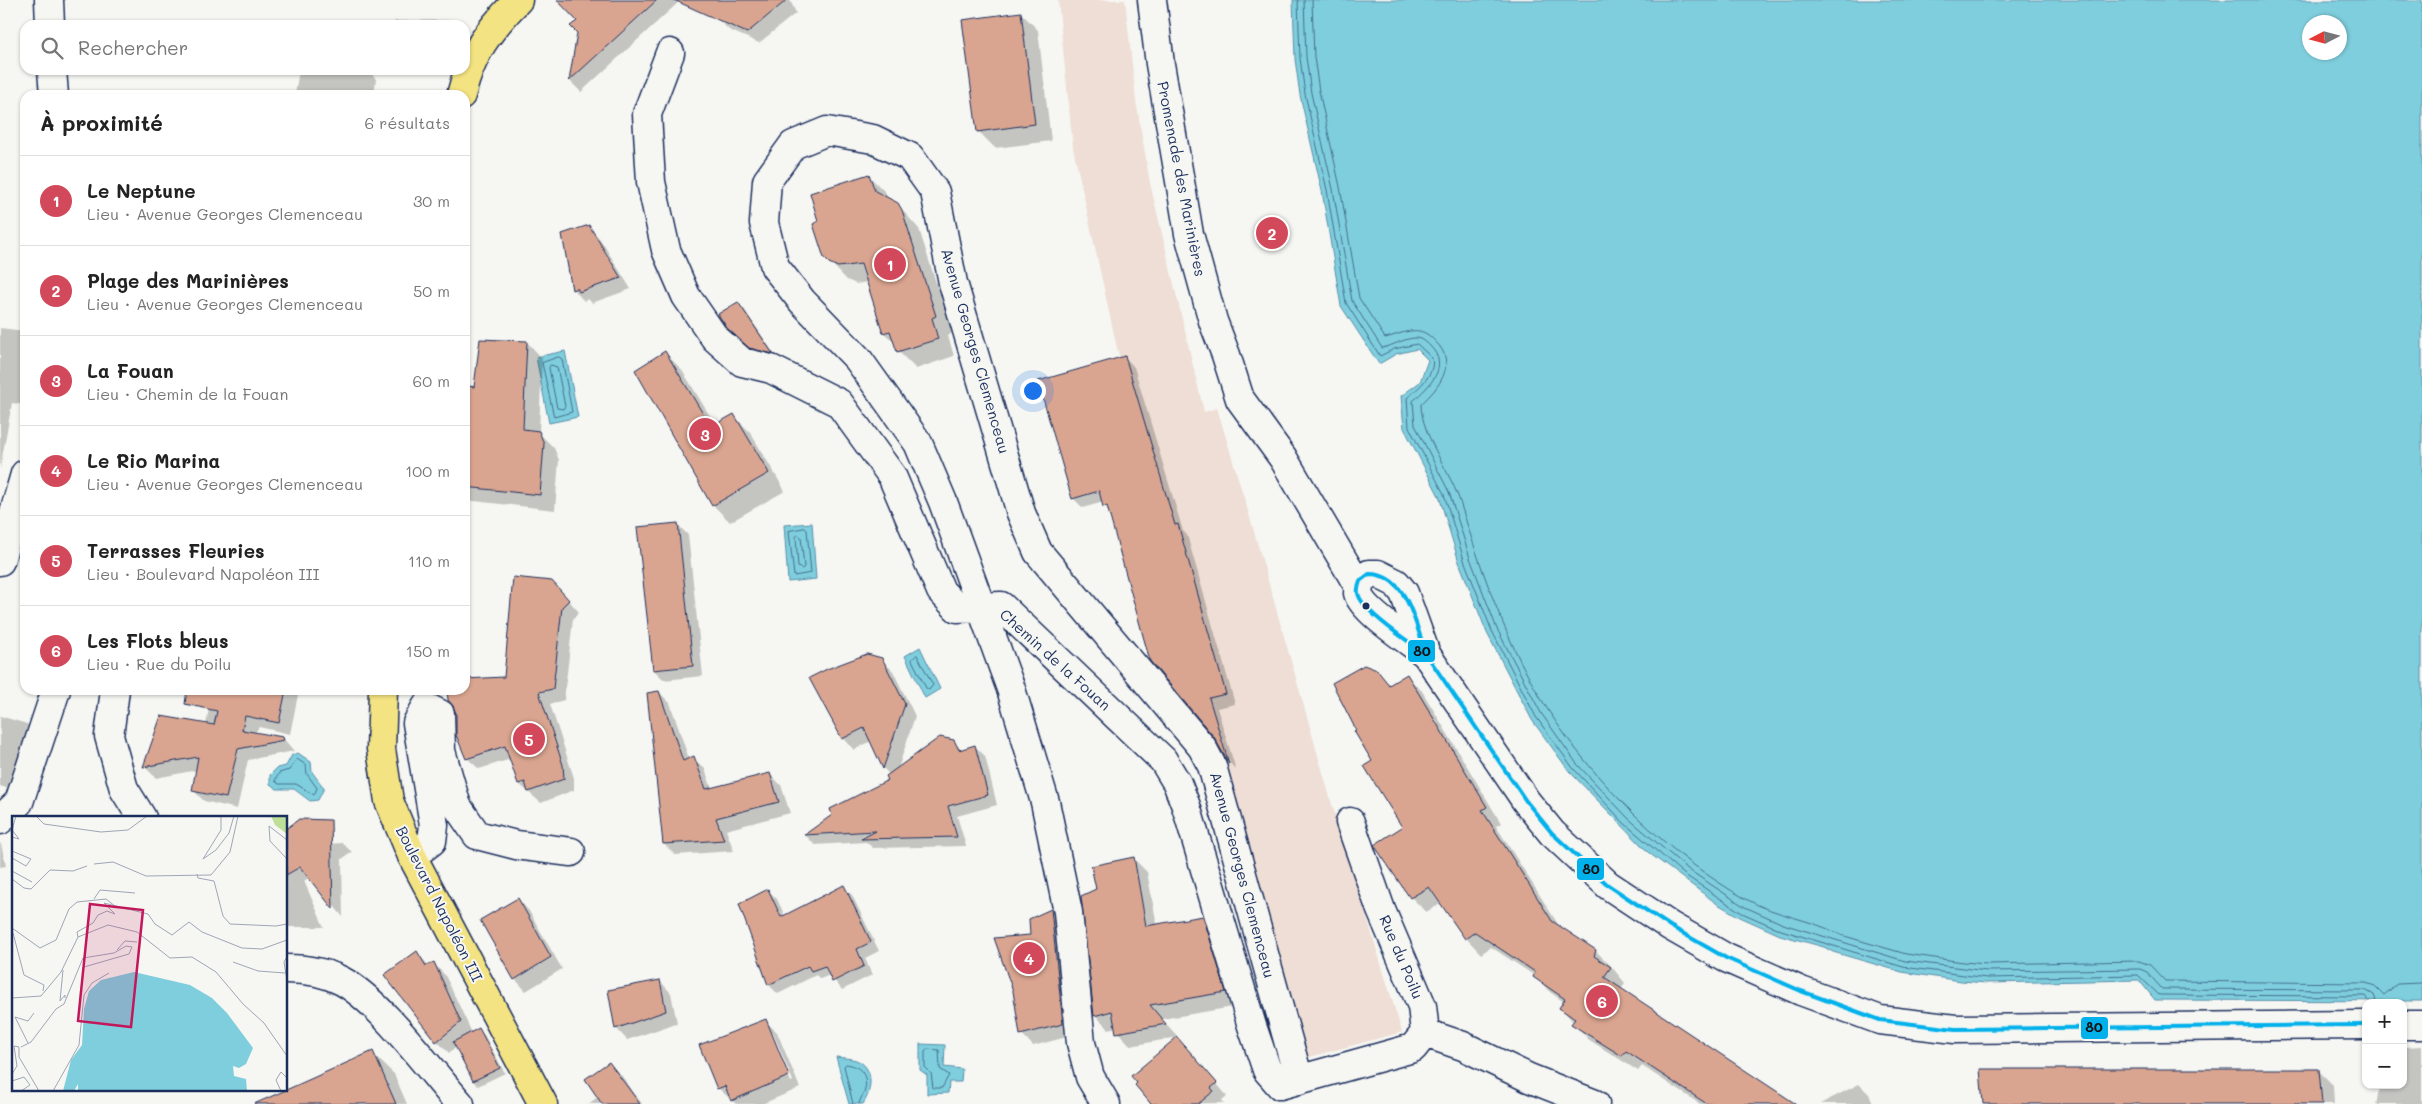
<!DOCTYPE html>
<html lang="fr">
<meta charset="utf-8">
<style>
:root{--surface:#fff;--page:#f6f6f6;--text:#222;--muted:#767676;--line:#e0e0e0;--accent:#d1495b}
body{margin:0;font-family:Mali,sans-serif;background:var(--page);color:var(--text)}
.controls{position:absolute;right:15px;bottom:15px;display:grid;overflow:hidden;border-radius:10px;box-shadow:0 1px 4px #0004}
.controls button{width:45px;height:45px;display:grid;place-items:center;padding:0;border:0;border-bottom:1px solid var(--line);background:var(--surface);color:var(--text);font:25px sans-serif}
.compass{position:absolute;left:2302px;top:15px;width:45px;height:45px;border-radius:50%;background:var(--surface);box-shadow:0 1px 4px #0004;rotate:264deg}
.you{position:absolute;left:1032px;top:390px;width:18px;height:18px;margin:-12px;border:4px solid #fff;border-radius:50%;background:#1a73e8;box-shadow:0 0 0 8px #1a73e833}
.badge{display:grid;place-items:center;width:32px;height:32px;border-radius:50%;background:var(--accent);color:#fff;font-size:16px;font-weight:700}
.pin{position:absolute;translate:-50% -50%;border:2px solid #fff;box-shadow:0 1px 5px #0006}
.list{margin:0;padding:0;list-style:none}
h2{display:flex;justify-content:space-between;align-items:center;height:65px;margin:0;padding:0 20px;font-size:21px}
h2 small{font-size:16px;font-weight:400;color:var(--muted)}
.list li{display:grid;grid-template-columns:32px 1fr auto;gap:15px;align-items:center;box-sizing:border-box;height:90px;padding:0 20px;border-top:1px solid var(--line)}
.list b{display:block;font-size:19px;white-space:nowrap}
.list p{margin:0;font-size:16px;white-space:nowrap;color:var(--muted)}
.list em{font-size:16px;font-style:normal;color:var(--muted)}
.icon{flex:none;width:28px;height:28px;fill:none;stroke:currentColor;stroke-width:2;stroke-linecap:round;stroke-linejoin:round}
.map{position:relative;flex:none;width:2422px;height:1104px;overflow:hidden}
.search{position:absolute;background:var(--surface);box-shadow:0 1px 4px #0004;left:20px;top:20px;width:450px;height:55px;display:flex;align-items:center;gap:12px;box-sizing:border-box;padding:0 18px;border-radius:15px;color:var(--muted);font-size:19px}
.panel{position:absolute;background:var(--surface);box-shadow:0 1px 4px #0004;left:20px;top:90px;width:450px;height:605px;border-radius:15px}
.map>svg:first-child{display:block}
</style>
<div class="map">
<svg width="2422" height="1104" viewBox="0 0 2422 1104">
<rect width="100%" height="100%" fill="#f6f6f2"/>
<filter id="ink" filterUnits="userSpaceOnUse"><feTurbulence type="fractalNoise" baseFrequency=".02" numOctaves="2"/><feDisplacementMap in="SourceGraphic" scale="10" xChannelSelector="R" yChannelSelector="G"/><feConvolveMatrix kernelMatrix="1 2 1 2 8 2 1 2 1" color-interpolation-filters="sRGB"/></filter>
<g filter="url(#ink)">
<path fill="#eeded5" d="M1058,0H1125L1136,101L1150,183L1204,412L1217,408L1253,528L1333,808L1402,1032L1302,1059L1151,468L1117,348L1073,147Z"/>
<path fill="#7fcedd" stroke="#578eaa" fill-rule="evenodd" d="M1293,0H2422V1001L2155,1000L2139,980L1987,983L1961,981L1902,972L1833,952L1824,947L1780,935L1740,917L1716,903L1649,853L1569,771L1532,720L1487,633L1459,562L1439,496L1404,428L1401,396L1420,382L1428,360L1417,349L1396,354L1379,364L1341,306L1322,191L1300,95L1295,59ZM2340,22V52H2310V22Z
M565,351L578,417L549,423L536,357Z
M812,523L816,579L788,582L784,525Z
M920,647L940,689L925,698L905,656Z
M298,753L311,762L312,772L324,788L318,800L310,801L294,789H277L270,784V775L277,768L286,766L292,755Z
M920,1044L945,1045L944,1067L962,1069L961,1082H949L948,1093L927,1094V1075L920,1070Z
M836,1057C842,1058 850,1058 856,1060C875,1067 872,1091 863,1104H849Z"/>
<path fill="#0003" fill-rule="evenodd" d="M574,0H681L581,92L570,81L578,33Z
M721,0H790L796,13L759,43L729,30L717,18Z
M1021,13L1038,30L1051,141L995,148L978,131Z
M452,20L457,25H395V21Z
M299,70H368L376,79L374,95H295Z
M869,176L886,193L888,199L897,204L919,229L952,333L948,336L954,356L916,369L899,352L896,344L884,333L868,282L856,284L847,280L825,257Z
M589,227L600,239L631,289L592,303L588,299L584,301L573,289Z
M738,303L744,309L777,358L756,353L734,333Z
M0,328L25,331V405L12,403L0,469Z
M527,342L542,358L539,433L554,448L559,460L555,510L465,500V422L475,388Z
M665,353L682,370L716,426L733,415L750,432L785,491L730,522L713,505Z
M1125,357L1134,367L1183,531L1187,535L1235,704L1217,708L1236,770L1230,763L1215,736L1110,512L1103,502L1083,508L1073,498Z
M678,525L688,535L703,676L664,680L654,670Z
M563,594L579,612L573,619L564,700L550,704L574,778V790L541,803L519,784L511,759L479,769L467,758L457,713L448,690H465V681L505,678Z
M881,659L893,671L915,716L898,769L953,742L962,750L975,746L985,756L997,805L957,816L966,846L873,848L866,842L815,845L805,835L889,781L890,775L884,769L871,741L854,750L843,738Z
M1376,671L1391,686L1407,676L1422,691L1501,823L1496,826L1561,929L1596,951L1611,966L1625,983L1621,990L1784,1104H1700L1642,1066L1638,1071L1588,1039L1561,1008L1564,1002L1550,992L1535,976L1491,947L1481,954L1466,938L1442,903L1426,912L1411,897L1404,828L1374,762Z
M212,690H299L290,734L259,727L255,733L283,738L294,751L248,760L237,809L204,801L193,790L197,770L156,778L145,767L162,718L206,725Z
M659,692L670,703L689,759L693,758L705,769L712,789L770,774L781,785L790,813L726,830L734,851L675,855L664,844Z
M0,716L27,724L38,734L18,792L0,786Z
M0,843L1,844L6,866L0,867Z
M342,843L352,852L342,859L343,917L310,877L304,881L324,927H286V847Z
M1133,858L1147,872L1157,925L1202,918L1216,931L1239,1006L1162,1019L1178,1037L1131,1046L1118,1032L1116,1027L1109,1029L1095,1015L1097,890Z
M844,887L852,895L879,951L865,958L872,975L842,990L830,975L820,979L816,975L778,994L769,985L740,905L768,890L777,899L785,916Z
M518,899L529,911L562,969L526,991L515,979Z
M1051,911L1062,922L1074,1035L1033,1046L1022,1034L1031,936Z
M417,953L429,966L433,963L445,975L472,1033L479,1030L484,1035L505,1073L478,1086L473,1081L456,1046L449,1053L437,1041L386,975Z
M660,981L671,993L677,1023L627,1040L616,1028Z
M765,1021L777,1032L800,1088L762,1104H736L718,1088ZM770,1033H773L793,1081L791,1082Z
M2422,1046V1104H2376L2380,1085H2403V1047Z
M1189,1050L1227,1096L1222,1100L1224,1103L1152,1104Z
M372,1053L394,1074L407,1104H264Z
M609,1063L621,1075L642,1104H588L599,1096Z
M2319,1071L2333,1085L2334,1104H1990Z
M1859,1084L1869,1094L1873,1104H1820Z"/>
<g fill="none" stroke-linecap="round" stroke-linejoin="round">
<path stroke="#436f91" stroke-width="1" d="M1298,0L1300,58L1305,94L1327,190L1346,303L1380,356L1394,349L1417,344L1432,358C1436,375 1418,388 1407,398L1409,427L1444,494L1464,560L1492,631L1536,717L1573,768L1624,823L1685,875L1742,913L1781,930L1903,967L1987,978L2138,975L2159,995L2365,996L2371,1003
M1304,0L1306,57L1311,93L1333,189L1352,301L1382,348C1393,346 1404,338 1416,338C1422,338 1426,342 1430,346C1451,367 1429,386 1413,401L1415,425L1449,492L1470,558L1497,629L1541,713L1577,764L1629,819L1689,870L1745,907L1783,924L1905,961L1987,971L2140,969L2147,972L2162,989L2365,990L2374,995L2377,1003
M1312,0L1314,57L1319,91L1340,187L1359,298L1385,338C1395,336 1408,329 1419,331C1426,332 1431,337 1435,341C1458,363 1440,387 1421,404C1421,436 1452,473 1461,505C1483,575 1508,648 1548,710C1596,784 1669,856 1746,899C1776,916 1811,919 1841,935L1906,954L1963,962L1987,964L2139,961L2150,965L2165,981L2366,983L2375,986L2384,995L2397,984L2422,983
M559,357L562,359L572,412L554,417L542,363Z
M551,365L557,367L565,406L563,409L557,408L549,368Z
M805,528L807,530L811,573L794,576L789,531Z
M798,535L801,537L804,567L802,569L798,567L796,537Z
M917,655L933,685L929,690L926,688L912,660Z
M297,759L306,765L307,774L317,788L314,795L296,784H279L275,781L279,773L289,770Z
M928,1049L939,1050L940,1069L949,1075L942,1088H933L931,1073L925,1067V1051Z
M853,1104L844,1066L846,1064C862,1066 869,1077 864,1093C862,1097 860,1099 859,1104"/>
</g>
<path fill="#daa590" stroke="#1b2f5e" d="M557,0H657L569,81L577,33L570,26L577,21Z
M674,0H787L747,33Z
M1021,12L1035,124L977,132L962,20Z
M869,174L875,191L898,203L902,210L936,316L932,318L938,339L897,352L890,331L883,333L861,264L838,267L829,263L824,258L813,224L818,221L810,193Z
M589,225L621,278L579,292L577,288L572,290L562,234Z
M738,302L773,354L749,348L727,328L718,314Z
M480,339L527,341L523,429L539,431L544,444L540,495L465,487V414L469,386L474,387Z
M665,351L711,427L734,414L769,473L712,506L635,370Z
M1125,356L1175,525L1178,524L1226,694L1209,698L1229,764L1214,737L1150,661L1107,506L1103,507L1099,491L1072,499L1038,381Z
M678,523L693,666L653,670L637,527Z
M513,577L552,581L569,600L562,607L553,689L539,692L563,765L564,779L528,792L525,782L518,784L505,746L466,759L456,735V713L453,706L448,700L447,690H465V679L504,677Z
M867,654L882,658L905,704L883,769L864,728L842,739L809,678L827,669Z
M1364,665L1377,670L1389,685L1407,674L1487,807L1482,810L1552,921L1596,950L1594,956L1611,967L1604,977L1796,1104H1707L1626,1051L1622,1056L1571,1024L1575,1019L1559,1008L1565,999L1533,977L1535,972L1475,932L1465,939L1429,887L1410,898L1374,845L1402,827L1364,766L1372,761L1354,731L1356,730L1332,683Z
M187,690H286L279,723L245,716L242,730L283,737L284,740L238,749L226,798L192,791L198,757L143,767L161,716L214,725L217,711L185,704Z
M659,691L683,761L694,756L706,789L770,773L779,802L716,818L724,840L663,844L647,693Z
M940,737L954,740L959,750L975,745L988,795L948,806L957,837L861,839L876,831L804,835L832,815L830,809L888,780L886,776Z
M299,819L331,820L333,909L300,867L286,875V829Z
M1134,857L1146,926L1203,916L1226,992L1150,1005L1166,1024L1116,1033L1112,1011L1094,1016L1081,896L1096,889L1091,866Z
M844,885L871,942L857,949L864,966L832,982L825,966L811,971L808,966L768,985L739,904L768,889L781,917Z
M518,898L551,957L514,980L480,920Z
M1051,909L1063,1024L1020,1035L1013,991L994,938L1030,935L1029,919Z
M417,951L426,966L434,962L461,1022L436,1042L384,975Z
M660,980L666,1011L615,1029L608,990Z
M766,1019L789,1076L731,1101L725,1086L717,1089L699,1045Z
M479,1028L500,1068L473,1081L453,1042Z
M1177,1037L1217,1083L1211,1088L1214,1091L1198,1104H1151L1135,1085L1137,1083L1131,1076Z
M373,1051L396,1104H254L286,1090Z
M609,1062L640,1104H602L585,1079Z
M1980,1069H2319L2322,1104H1983Z"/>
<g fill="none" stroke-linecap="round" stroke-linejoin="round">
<g stroke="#1b2f5e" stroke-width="31">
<path id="minor" d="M49,0L50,25
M1152,0L1160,64L1189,234L1213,321L1226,355L1240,399L1283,458L1359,587
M670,53L647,114L651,182L666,250L686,296L715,338L742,362L771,369L839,403L892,476L941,591L957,608L1001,606L1163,760L1177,783L1186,806L1252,1026L1267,1070L1280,1085L1413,1048L1425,1033
M52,70L54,95
M0,561L25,474
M1426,654C1411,642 1362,611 1358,593C1358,589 1359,584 1360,581L1369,574H1378L1396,583L1404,593L1426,654L1526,801L1552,833L1608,885L1670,926L1726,958L1801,991L1880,1020L1955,1029L2366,1025
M115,690L109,736L124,789L142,818
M0,820L19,802L56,690
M1350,822L1381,910L1422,1006L1425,1033
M412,856L432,841L434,825L417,723L426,707L440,714L441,751L457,806L477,835L516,845L571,852
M286,969C305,969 325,972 342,981C381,1002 429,1069 460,1104
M2403,1025H2422
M1425,1033L1463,1046L1529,1078L1595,1104
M1106,1104L1090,1077L1081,1043L1068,912L1045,802L1011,689L943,502L918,443L858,359L802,301L775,267L764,223L767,181L793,145L827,131L873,139L910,157L935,192L953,283L1021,513L1038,552L1202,747L1212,766L1299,1080"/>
</g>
<g stroke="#1b2f5e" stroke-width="31">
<path id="major" d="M461,95C472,52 488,31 518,0
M383,690L381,749L389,801L412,856L543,1104"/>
</g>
<use href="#minor" stroke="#f6f6f2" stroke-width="28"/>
<use href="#major" stroke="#f4e382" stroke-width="28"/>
<g stroke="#f6f6f2" stroke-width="8">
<path id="bus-1" d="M1369,574C1408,574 1415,624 1426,654C1411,643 1361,611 1358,593C1357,590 1359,584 1360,581Z
M1426,654L1526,801L1552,833L1608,885L1670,926L1726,958L1801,991L1880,1020L1955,1029L2366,1025"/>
</g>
<use href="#bus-1" stroke="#00b1eb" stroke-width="4"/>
</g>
</g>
<circle fill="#1b2f5e" stroke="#f6f6f2" stroke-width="2" cx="1366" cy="606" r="4.5"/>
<g text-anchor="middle" stroke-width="4" stroke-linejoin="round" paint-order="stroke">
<g font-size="15" fill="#1b2f5e" stroke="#f6f6f2">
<text transform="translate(1181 179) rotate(79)" y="5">Promenade des Marinières</text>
<text transform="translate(975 351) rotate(74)" y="5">Avenue Georges Clemenceau</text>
<text transform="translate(1055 660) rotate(42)" y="5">Chemin de la Fouan</text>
<text transform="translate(1242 875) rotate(75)" y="5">Avenue Georges Clemenceau</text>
<text transform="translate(439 904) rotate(63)" y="5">Boulevard Napoléon III</text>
<text transform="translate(1401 957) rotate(67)" y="5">Rue du Poilu</text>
</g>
</g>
<g transform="translate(12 816)">
<rect width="275" height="275" fill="#f6f6f2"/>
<path d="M259,0H275V18L263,9Z" fill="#bedf98"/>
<path d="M122,156L178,169L200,182L215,197L241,232L234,248L227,252L221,250L222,260L234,263L235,275H66V268L62,275H51L59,244L70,229L72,193L77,175L89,164Z" fill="#7fcedd"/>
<path fill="none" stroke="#9ea6b7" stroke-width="1" d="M24,0L32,8L89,16L116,14L135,0M209,0V14L191,43L204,34L217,17L222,0M0,21L7,23L0,14L4,0M275,24L257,10L258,25L275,43M0,35L19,43L14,50L0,42M82,48L101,46L134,60L199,59L218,36L226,0M0,55L20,66M185,58L186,62L202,65L211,100L218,108L264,110L275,108M0,63L12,72L19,73L38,54L61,55L75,50M82,83L88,74L123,77M0,112L28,132L44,124L57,93L65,86L94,83L104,91M1,117L12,159L32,169L31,175M66,121L65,116L81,107L86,99L95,95L103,98L92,87L136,98L143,108L160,119L177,106L190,116L230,132L250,133L275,124M105,134L113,125L125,126M275,141L272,146L275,165M221,146L246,155L273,157M51,154L48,185L53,179V182M0,182L29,180L49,156L66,121L96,109L125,116L158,142L180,141L204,156L231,188L252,207L275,240M3,201L16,227M3,201L16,205L22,197M7,231V241L27,275M9,231L19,226L44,193L52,188L71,142L102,137L114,130L120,131L117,138L72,151M0,258L5,250L2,230L7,231M0,265L12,261L18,269L9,275M41,275L67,229L72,179L80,167L97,157M269,275L264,264L269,256L275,262"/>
<path fill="#c2185b" fill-opacity="0.15" stroke="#c2185b" stroke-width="2.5" d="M78,88L131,94L119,211L66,205Z"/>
<rect width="275" height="275" fill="none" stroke="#1b2f5e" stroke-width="2.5"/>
</g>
<g stroke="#f6f6f2" stroke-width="2">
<rect x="1407" y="639" width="29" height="24" rx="5" fill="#00b1eb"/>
<rect x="1576" y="857" width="29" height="24" rx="5" fill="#00b1eb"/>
<rect x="2080" y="1016" width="29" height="24" rx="5" fill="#00b1eb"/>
</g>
<g font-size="14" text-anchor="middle" font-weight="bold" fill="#111">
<text x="1422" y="656">80</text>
<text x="1591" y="874">80</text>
<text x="2094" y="1032">80</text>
</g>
</svg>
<div class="controls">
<button>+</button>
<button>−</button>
</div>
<svg class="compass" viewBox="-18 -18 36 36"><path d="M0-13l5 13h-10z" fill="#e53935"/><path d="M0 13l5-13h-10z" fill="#767676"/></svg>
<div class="you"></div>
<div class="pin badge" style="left:890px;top:264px">1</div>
<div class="pin badge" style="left:1272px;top:233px">2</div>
<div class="pin badge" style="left:705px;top:434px">3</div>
<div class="pin badge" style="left:1029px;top:958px">4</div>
<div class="pin badge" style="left:529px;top:739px">5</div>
<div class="pin badge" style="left:1602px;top:1001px">6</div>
<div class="search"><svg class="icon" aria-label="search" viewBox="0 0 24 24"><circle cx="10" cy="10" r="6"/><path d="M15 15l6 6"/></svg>Rechercher</div>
<section class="panel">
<h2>À proximité<small>6 résultats</small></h2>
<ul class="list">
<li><span class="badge">1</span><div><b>Le Neptune</b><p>Lieu · Avenue Georges Clemenceau</p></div><em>30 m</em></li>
<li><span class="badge">2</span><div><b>Plage des Marinières</b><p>Lieu · Avenue Georges Clemenceau</p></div><em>50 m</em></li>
<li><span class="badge">3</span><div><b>La Fouan</b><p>Lieu · Chemin de la Fouan</p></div><em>60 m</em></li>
<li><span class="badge">4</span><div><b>Le Rio Marina</b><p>Lieu · Avenue Georges Clemenceau</p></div><em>100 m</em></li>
<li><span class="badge">5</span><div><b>Terrasses Fleuries</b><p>Lieu · Boulevard Napoléon III</p></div><em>110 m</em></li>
<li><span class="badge">6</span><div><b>Les Flots bleus</b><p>Lieu · Rue du Poilu</p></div><em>150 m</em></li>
</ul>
</section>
</div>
